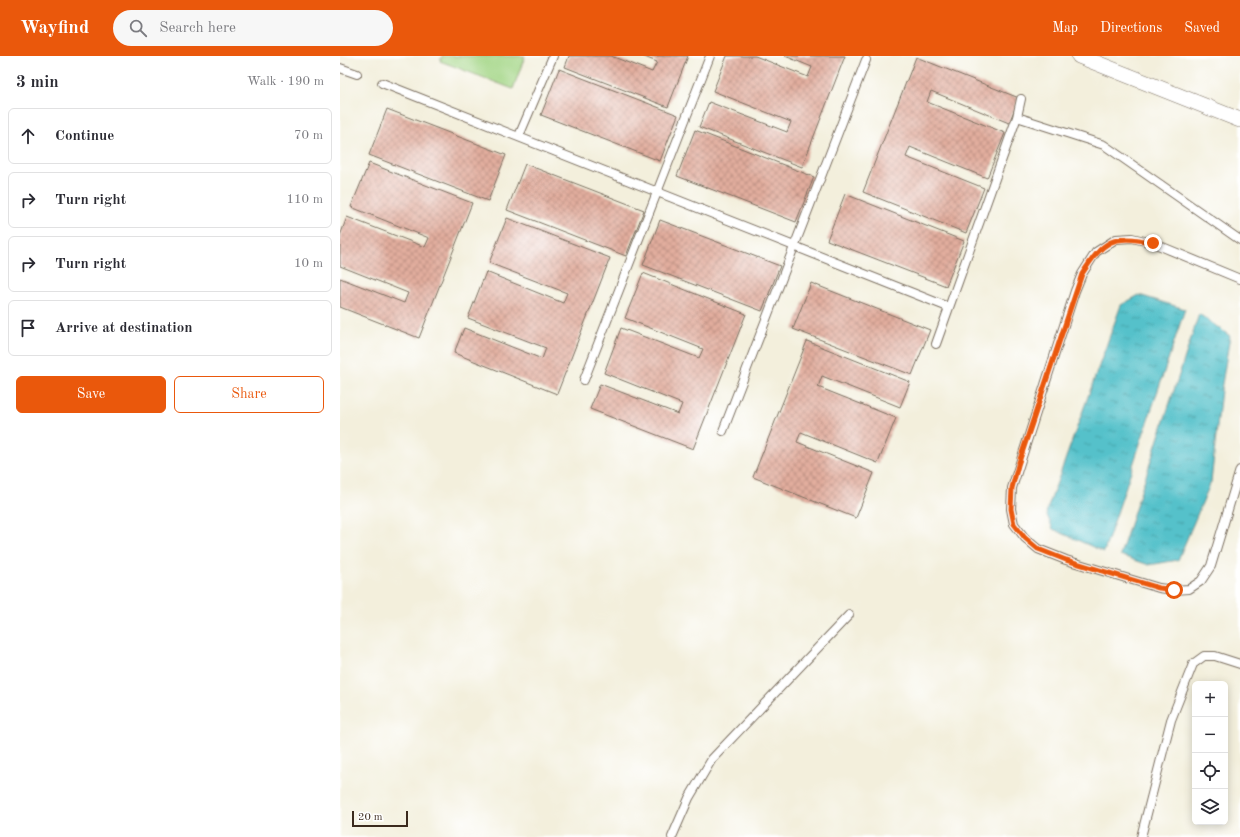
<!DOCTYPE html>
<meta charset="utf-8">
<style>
:root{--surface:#fff;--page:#f7f7f7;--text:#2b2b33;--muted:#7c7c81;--line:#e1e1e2;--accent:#ea580c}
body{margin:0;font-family:"Old Standard TT",serif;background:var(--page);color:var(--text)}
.controls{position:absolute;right:12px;bottom:12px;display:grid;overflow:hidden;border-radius:6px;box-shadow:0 2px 10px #0003}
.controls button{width:36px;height:36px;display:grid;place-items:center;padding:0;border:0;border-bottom:1px solid var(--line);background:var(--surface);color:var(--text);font:20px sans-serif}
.scale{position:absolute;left:12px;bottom:10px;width:56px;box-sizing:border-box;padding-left:4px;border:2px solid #3b2a1e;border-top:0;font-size:11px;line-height:14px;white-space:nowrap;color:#3b2a1e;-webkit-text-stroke:3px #fff;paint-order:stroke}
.stop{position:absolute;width:12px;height:12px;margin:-9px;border:3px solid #ea580c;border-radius:50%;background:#fff}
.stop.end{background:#ea580c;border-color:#fff;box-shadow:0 1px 4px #0008}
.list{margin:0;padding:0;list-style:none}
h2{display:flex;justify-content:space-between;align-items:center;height:52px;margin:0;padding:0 16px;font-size:17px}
h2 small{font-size:13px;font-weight:400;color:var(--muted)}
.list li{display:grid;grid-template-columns:26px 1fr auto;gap:12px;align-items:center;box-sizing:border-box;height:56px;margin:0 8px 8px;padding:0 8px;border:1px solid var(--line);border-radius:6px}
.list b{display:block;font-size:15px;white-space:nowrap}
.list em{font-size:13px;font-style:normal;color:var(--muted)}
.actions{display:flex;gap:8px;padding:12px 16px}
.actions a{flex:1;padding:9px 0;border:1px solid var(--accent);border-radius:6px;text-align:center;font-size:14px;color:var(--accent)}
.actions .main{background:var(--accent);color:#fff}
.icon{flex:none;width:22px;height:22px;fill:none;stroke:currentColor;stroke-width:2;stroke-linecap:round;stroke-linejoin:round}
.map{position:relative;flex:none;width:900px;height:781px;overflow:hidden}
header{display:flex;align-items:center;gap:24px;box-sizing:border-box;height:56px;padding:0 20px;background:var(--accent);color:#fff}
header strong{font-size:19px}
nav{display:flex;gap:22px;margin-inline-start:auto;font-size:14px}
.search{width:280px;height:36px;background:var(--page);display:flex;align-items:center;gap:10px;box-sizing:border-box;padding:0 14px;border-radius:22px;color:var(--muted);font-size:15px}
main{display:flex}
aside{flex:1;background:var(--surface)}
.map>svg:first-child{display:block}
</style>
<header>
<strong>Wayfind</strong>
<div class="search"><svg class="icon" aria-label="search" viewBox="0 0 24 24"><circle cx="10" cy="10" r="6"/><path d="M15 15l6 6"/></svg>Search here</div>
<nav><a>Map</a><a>Directions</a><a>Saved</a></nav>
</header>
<main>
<aside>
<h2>3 min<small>Walk · 190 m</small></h2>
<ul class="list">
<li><svg class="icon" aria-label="ahead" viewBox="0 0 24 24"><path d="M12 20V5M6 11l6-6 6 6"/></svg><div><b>Continue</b></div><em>70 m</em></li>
<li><svg class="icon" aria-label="right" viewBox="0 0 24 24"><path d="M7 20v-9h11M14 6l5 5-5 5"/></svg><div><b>Turn right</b></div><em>110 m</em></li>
<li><svg class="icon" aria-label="right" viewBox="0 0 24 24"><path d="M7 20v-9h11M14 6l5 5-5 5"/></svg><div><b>Turn right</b></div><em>10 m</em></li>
<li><svg class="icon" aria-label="arrive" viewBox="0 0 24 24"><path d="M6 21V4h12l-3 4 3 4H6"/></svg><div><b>Arrive at destination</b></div></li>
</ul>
<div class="actions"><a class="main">Save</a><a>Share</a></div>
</aside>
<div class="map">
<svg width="900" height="781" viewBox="0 0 900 781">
<defs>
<pattern id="water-ripples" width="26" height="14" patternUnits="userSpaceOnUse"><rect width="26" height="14" fill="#54c1ca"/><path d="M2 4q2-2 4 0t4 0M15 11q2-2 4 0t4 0" fill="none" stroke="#479da3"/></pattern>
<pattern id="building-cross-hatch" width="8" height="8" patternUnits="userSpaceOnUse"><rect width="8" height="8" fill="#e2ad9e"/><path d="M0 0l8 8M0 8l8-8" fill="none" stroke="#b88d80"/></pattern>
</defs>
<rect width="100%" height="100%" fill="#fff"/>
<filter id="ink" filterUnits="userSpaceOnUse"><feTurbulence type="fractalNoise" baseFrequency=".025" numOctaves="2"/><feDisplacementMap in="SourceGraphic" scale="8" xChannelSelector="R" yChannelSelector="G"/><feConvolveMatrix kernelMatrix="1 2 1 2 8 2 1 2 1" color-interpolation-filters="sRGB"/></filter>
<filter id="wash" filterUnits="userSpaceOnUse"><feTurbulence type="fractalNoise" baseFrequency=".012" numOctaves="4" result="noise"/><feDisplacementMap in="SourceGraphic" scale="16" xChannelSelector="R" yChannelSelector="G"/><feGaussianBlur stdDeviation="0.9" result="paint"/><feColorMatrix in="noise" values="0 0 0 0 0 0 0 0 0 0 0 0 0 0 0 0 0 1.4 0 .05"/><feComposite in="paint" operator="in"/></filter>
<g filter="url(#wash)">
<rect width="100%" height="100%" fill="#f3efdc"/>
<path fill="#a3d585" stroke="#6f8052" d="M102,0H185L173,33L100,5Z"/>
<path fill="url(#water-ripples)" stroke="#487674" d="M799,239L845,253L764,496L713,473L706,457L781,249Z
M859,258L890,280L881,334L871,426L838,504L809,509L780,499Z"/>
<g id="blocks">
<path fill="url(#building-cross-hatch)" d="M229,0H271L312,16L317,6L302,0H348L328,51L225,11Z
M387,0H415L468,21L472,11L445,0H505L462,111L359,71L369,46L447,76L451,66L373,35Z
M576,1L679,42L669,67L591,35L587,46L665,77L647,122L570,91L566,101L644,132L626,177L523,136Z
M219,13L338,59L320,105L201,59Z
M47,53L166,99L148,145L29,99Z
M355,74L474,121L456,166L337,120Z
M29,107L132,147L79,282L0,251V222L64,247L68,237L0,210V180L7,161L85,191L89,182L11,151Z
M185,108L304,154L286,200L167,154Z
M505,138L624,185L606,230L487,184Z
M167,162L270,202L217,338L114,297L124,272L202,303L206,292L128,262L146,216L223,247L227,237L149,207Z
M320,164L440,210L422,255L303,209Z
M303,217L406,258L353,393L250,353L260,328L338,358L342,348L264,317L281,272L359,302L363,293L285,262Z
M471,227L590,274L572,319L453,273Z
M467,285L570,326L560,351L482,320L478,331L556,362L538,407L461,376L457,386L534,417L516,462L413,421Z"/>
</g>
</g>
<g filter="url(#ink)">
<use href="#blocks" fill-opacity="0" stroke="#7b6f60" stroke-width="1"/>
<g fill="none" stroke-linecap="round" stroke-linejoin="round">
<g stroke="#7b6f60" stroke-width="10">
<path id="service" d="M0,12L17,18
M42,27L608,251
M677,61L764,89L900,184
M179,80L213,0
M900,223L813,187L792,182L776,183L756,196L742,218L735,235L672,432L671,453L674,468L685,482L698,493L726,504L819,532L834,534L849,533L861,525L871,510L900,414
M596,288L677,61L681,43
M244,324L370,0
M383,375L526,4
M332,781L349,742L372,703L509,559
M801,781L831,664L853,608L864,600H875L900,608"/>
</g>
<g stroke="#7b6f60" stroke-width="16">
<path id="minor" d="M739,0L900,64"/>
</g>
<use href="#service" stroke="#fff" stroke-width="8"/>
<use href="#minor" stroke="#fff" stroke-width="15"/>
</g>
</g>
<g fill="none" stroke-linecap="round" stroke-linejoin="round" filter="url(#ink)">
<path stroke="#ea580c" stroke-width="5" d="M813,187C773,177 763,185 742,218L678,409L672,432L671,453L674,468L685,482L698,493L726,504L819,532L834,534"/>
</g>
</svg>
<div class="controls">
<button>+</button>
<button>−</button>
<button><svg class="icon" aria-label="locate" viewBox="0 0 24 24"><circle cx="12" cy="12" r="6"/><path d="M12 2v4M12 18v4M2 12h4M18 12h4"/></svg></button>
<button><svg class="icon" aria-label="layers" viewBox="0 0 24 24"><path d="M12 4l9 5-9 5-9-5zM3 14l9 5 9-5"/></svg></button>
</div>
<div class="scale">20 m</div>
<div class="stop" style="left:834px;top:534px"></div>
<div class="stop end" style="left:813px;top:187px"></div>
</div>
</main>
